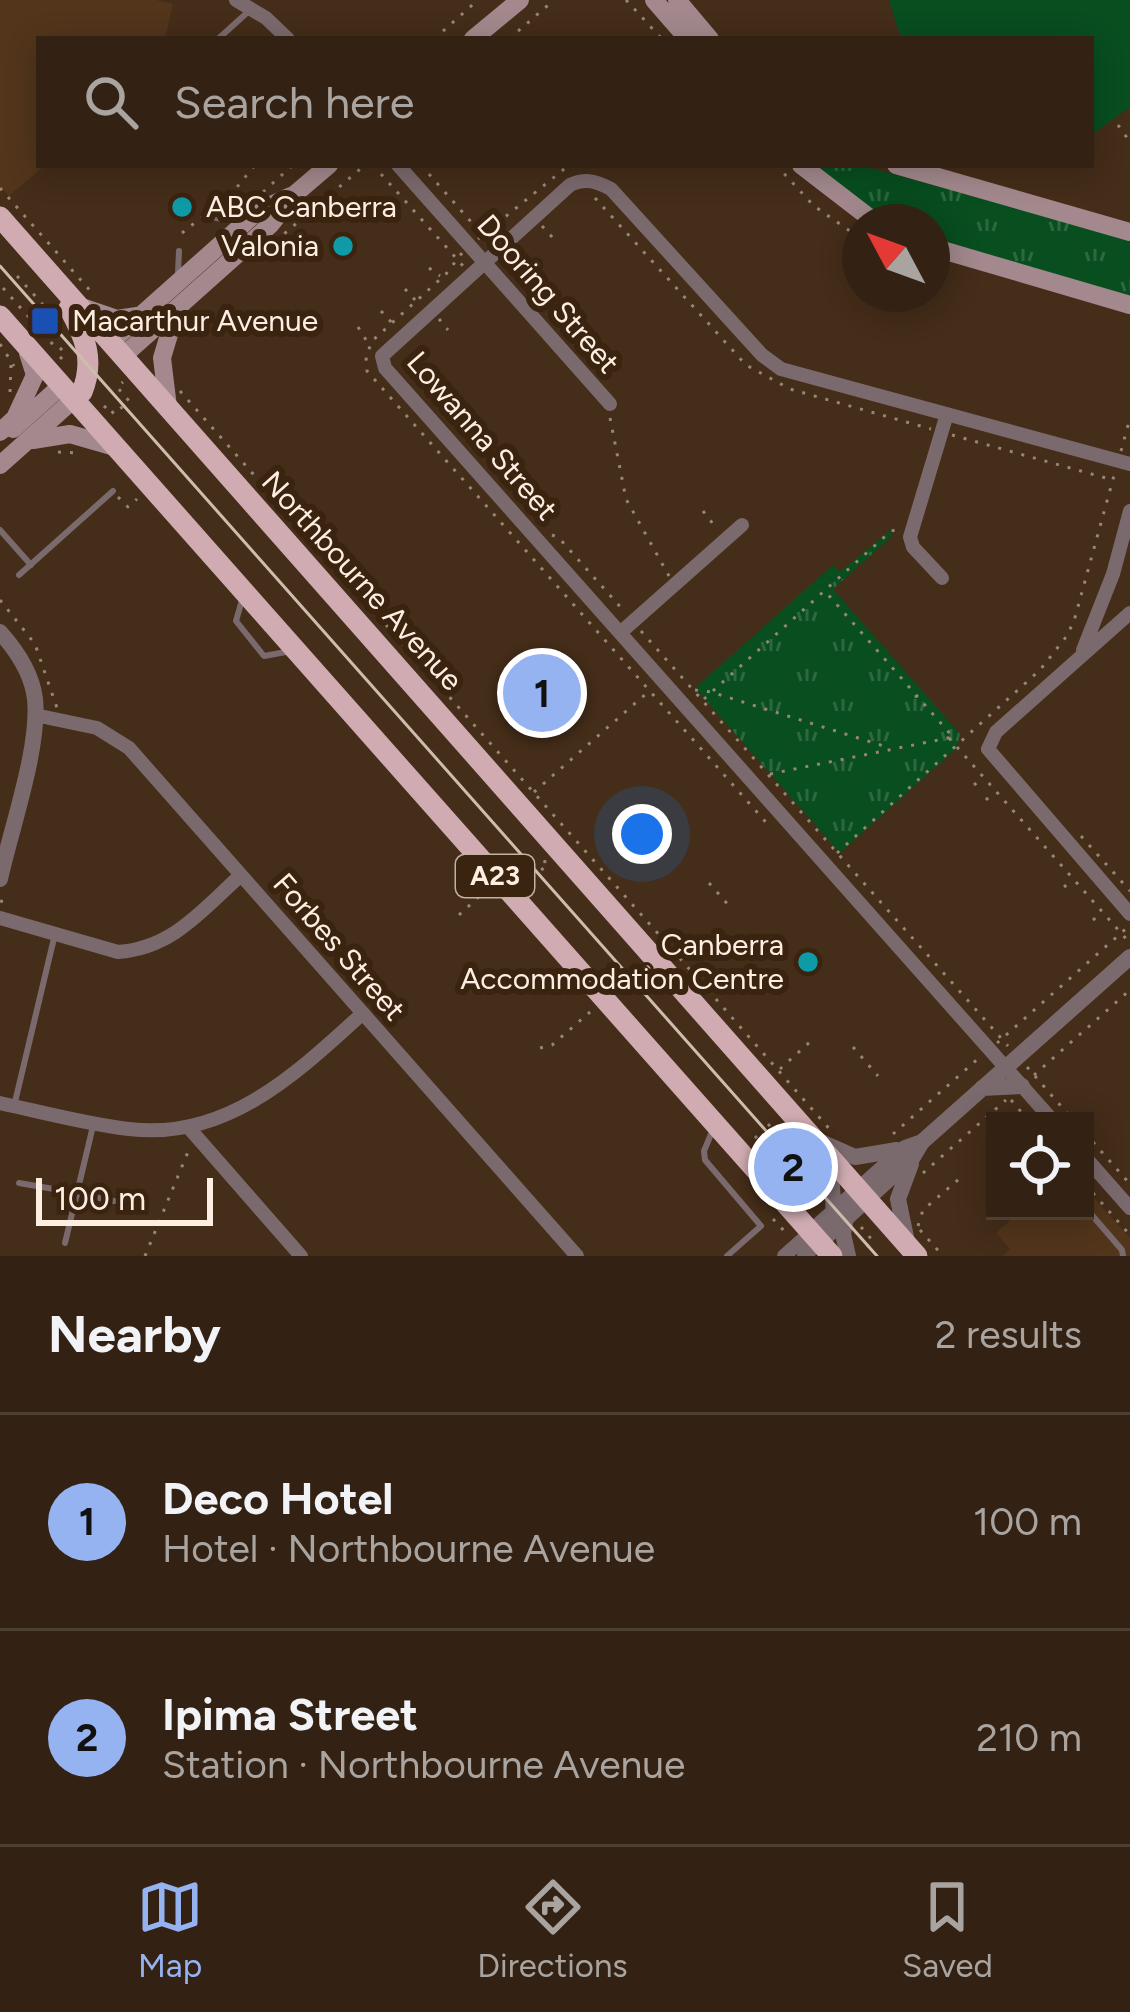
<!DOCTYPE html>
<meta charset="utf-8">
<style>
:root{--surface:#332213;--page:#3e2f21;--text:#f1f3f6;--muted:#a9a4a0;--line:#4e3f33;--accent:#95b2f1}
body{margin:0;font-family:Figtree,sans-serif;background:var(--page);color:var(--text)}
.controls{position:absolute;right:36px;bottom:36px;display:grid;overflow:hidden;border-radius:0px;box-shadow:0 6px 30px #0003}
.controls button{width:108px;height:108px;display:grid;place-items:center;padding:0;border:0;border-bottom:3px solid var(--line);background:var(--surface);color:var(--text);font:60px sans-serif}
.compass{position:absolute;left:842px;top:204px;width:108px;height:108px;border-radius:50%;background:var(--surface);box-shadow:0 6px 30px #0003;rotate:311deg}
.scale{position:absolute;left:36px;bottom:30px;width:177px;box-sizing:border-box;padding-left:12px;border:6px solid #feeee2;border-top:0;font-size:33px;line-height:42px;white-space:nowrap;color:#feeee2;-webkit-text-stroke:9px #3a230f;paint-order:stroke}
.you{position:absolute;left:642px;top:834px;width:42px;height:42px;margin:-30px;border:9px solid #fff;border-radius:50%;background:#1a73e8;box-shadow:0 0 0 18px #1a73e833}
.badge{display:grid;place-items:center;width:78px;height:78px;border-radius:50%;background:var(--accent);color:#111;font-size:39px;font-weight:700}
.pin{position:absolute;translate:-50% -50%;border:6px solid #fff;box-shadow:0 3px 12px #0006}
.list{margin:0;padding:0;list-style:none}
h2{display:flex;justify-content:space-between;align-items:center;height:156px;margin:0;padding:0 48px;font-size:51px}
h2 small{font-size:39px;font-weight:400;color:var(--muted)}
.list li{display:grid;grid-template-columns:78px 1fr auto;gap:36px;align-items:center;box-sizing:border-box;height:216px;padding:0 48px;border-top:3px solid var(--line)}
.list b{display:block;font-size:45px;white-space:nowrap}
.list p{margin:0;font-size:39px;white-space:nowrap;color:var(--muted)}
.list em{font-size:39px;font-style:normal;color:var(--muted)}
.icon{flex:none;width:66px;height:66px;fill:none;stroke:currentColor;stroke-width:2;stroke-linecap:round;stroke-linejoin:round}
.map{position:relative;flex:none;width:1130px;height:1256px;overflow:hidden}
.search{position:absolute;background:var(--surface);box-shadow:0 6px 30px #0003;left:36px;right:36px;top:36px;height:132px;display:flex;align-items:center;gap:30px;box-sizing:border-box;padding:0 42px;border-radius:0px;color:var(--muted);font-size:45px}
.sheet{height:588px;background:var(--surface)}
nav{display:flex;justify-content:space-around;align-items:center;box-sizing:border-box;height:168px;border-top:3px solid var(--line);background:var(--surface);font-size:33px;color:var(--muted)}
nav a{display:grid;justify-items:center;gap:6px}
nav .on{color:var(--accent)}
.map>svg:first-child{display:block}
</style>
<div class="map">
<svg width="1130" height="1256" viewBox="0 0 1130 1256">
<defs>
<pattern id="park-tufts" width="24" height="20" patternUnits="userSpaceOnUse" patternTransform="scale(3)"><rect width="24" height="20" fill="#084e1f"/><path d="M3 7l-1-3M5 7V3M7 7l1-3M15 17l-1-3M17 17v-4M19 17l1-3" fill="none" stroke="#2d683f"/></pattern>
</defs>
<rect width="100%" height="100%" fill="#442d19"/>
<path fill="#52351b" d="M0,0H156L173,4L165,39H39V165H45L9,196L0,186Z
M1085,1188L1130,1238V1256H1003L1010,1249L996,1233L1021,1211H1085Z"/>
<path fill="url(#park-tufts)" d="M809,165H861L1130,240V296L932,241V222C862,222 860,208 809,165Z
M892,529L891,537L833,589L960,734L956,749L840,853L695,688L833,565L840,572Z"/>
<path fill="#084e1f" d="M889,0H1130V107L1091,135V39H901Z"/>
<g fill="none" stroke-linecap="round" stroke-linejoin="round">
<path stroke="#988574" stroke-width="3" stroke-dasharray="3 9" stroke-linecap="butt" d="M626,0L662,39
M434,39L478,0
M509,39L554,0
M1118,125L1130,142
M373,165L464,267
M421,165L487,240
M776,165L814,206L860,238
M0,188L94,295
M263,192L293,165
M595,198L746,365L790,389L931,429
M542,226L553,238
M182,233L233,192L255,165
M478,239L569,165
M462,253L446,274L372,341L366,357L367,371L771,828
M257,257L365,165
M429,268L440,276
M17,276L56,319
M3,288L57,349
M405,289L416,301
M381,311L392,323
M439,319L448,330
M358,327L368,343
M0,344L14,366
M60,359L63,356L59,351L66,344
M180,391L698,979
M10,392L11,365
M104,408L107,405L114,414L129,401L117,387L123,382
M610,418L626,499L669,576
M952,435L1113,480
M1121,451L1130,418
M58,452L78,453
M118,497L128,507L137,499
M703,511L717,529
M552,535L559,538L623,610
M0,600L35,644L57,708
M641,631L1008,1046
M695,690L711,692L887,747
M916,695L917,706
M704,699L891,531L900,529
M949,738L1129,942
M770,774L953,737L825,591
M974,785L982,778
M534,792L648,692
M986,800L994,792
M1081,836L1130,891
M837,853L1040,670L1066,637L1074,621L1115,472
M517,874L518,871L524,878L539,865L544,871L545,860
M709,883L731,908
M1064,887L1072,880
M0,901L6,902
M459,915L484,892
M1093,920L1101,913
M708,990L832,1132
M997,1043L1129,926
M853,1047L878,1076
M540,1048L552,1045L590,1012
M1027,1067L1074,1121
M780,1069L811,1041
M1034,1075L1130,990
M1011,1100L1029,1121
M768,1124L799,1158
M1085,1133L1130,1184
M893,1134L980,1057
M755,1136L800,1189
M923,1173L1006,1100
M1085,1184L1130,1235
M807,1199L801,1190L812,1180
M773,1219L789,1236
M918,1226L923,1210L959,1179
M861,1227L873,1241L863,1250
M920,1230L943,1256
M145,1256L190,1147"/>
<path stroke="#7b6a6d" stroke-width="6" d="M218,39L249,11
M216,218L242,221
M178,273L179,251
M0,530L31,565
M19,575L113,491
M242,600L236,621L264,656L286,652
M694,992L720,973
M15,1102L55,934
M714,1127L704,1151L705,1160L761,1226L727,1256
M19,1183L77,1193L93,1126
M1085,1207L1122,1250L1123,1256
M65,1243L77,1193L114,1201"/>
<path stroke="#7b6a6d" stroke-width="14" d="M236,0L266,18L288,39
M398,165L610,404
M942,578L913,547L910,537L947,414
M1130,613L996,732L988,749L1130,914
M620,633L742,525
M1083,650L1113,574L1130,511
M35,715L97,728L129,748L577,1256
M0,918L118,952C173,948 202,910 241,875
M0,1103C42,1112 86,1124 129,1129C226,1141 296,1074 363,1013
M1053,1121L385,368L382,356L570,185C586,178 596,181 611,189L762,355L781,369L1130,464
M189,1128L301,1256
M1085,1157L1130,1208
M784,1256L811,1232
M804,1256L820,1242"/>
<path stroke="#7b6a6d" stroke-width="16" d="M0,632C17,651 32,673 35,699C40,747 11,829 0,879
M982,1088L1022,1086
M819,1141L855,1157L897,1150
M812,1150L832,1186L834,1214
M846,1216L843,1234L848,1256
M811,1232L905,1148L922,1142
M820,1242L913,1157L922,1142L1130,957
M907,1242L898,1199L911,1164"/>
<path stroke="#a3898d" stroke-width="18" d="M654,0L688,39
M677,0L710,39
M473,39L520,0
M801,165L875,222
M896,165L1130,232
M932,247L1130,305
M79,306L117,319L137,316
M111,342L258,211L291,196
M123,356L270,225L295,194L329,165
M168,407L162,358L177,308
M13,429L61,386
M0,432L15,418L35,375L28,353
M33,440L70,434L115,447
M0,465L74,399"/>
<path stroke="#d0acb2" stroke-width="21" d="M0,217L917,1256
M69,308C85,337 95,360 82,392
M0,316L832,1256"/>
<path stroke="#cebcae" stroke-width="3" d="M0,266L877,1256"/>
</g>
<g fill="#0f9aa8" stroke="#3a230f" stroke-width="4.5">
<circle cx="182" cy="207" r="12"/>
<circle cx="343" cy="246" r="12"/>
<circle cx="808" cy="962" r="12"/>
</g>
<rect fill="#1a4fb4" stroke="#3a230f" stroke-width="4.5" x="30" y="306" width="30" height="30" rx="6"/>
<g text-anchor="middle" stroke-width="12" stroke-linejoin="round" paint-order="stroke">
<rect fill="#3a230f" stroke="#c3b1a3" stroke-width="3" x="456" y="855" width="78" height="42" rx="9"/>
<g font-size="27" font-weight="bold" fill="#feeee2">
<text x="495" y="885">A23</text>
</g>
<g font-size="30" fill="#feeee2" stroke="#3a230f" text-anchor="start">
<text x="206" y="217">ABC Canberra</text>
<text x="319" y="256" text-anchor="end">Valonia</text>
<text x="72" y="331">Macarthur Avenue</text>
<text x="784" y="955" text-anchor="end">Canberra<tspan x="784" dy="34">Accommodation Centre</tspan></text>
</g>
<g font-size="30" fill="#feeee2" stroke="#3a230f">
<text transform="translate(548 294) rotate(49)" y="10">Dooring Street</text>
<text transform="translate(482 436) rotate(49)" y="10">Lowanna Street</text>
<text transform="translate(362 581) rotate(48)" y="10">Northbourne Avenue</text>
<text transform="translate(339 947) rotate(49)" y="10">Forbes Street</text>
</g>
</g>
</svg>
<div class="controls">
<button><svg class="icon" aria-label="locate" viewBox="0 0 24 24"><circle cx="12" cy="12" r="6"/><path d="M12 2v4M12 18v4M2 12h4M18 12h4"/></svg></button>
</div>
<svg class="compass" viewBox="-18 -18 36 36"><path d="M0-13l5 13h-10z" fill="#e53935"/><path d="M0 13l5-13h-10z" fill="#a9a4a0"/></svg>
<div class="scale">100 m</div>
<div class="you"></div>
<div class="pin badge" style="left:542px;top:693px">1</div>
<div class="pin badge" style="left:793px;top:1167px">2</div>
<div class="search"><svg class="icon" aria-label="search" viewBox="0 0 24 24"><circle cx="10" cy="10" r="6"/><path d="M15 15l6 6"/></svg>Search here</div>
</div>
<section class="sheet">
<h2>Nearby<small>2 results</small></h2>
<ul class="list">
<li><span class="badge">1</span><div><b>Deco Hotel</b><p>Hotel · Northbourne Avenue</p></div><em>100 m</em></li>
<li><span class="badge">2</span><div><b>Ipima Street</b><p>Station · Northbourne Avenue</p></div><em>210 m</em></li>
</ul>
</section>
<nav>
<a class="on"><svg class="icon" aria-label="map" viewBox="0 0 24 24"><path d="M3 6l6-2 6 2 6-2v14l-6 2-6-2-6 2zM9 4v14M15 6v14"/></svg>Map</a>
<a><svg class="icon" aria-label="directions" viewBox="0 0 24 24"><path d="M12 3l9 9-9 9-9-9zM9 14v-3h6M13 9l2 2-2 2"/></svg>Directions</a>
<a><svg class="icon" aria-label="saved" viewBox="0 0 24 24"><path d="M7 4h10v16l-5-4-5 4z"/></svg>Saved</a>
</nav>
